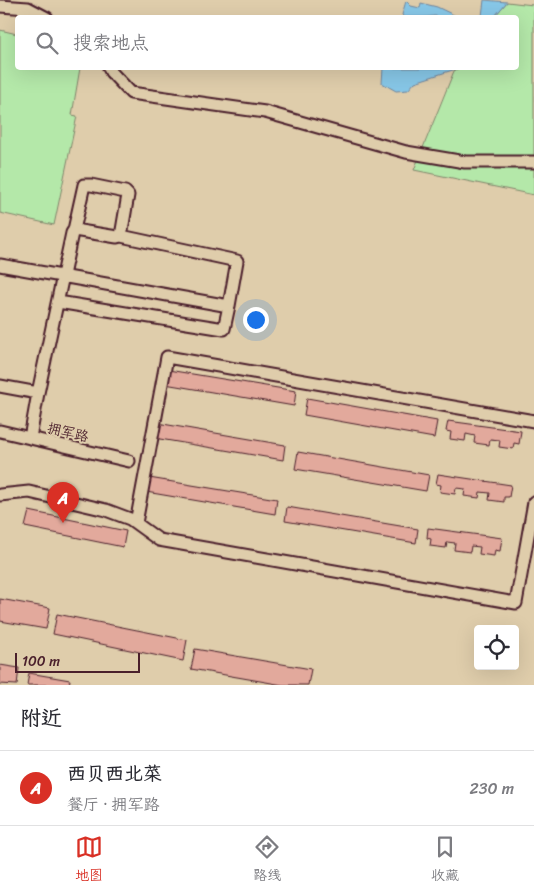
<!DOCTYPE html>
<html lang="zh">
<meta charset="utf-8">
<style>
:root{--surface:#fff;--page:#f7f7f7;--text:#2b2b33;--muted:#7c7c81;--line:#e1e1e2;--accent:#d93025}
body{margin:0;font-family:Sriracha,"LXGW WenKai TC",sans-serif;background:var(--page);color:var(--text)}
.controls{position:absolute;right:15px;bottom:15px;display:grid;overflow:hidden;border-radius:5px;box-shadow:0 5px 20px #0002}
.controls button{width:45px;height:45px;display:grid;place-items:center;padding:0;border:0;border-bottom:1px solid var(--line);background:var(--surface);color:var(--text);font:25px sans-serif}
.scale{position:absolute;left:15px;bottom:12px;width:125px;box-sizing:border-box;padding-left:5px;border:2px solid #4a1f2b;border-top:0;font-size:14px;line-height:18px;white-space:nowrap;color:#4a1f2b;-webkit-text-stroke:4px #dfcdab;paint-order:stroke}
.you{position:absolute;left:255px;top:319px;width:18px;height:18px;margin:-12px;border:4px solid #fff;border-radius:50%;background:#1a73e8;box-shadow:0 0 0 8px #1a73e833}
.badge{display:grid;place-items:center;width:32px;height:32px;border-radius:50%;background:var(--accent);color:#fff;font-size:16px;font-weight:700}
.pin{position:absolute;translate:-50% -41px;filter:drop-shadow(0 1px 2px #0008)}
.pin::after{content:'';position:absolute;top:26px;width:18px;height:15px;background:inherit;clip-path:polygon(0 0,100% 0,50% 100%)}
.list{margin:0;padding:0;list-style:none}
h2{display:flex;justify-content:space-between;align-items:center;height:65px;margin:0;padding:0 20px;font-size:21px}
h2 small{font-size:16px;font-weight:400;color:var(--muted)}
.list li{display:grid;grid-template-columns:32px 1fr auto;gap:15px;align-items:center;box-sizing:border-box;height:75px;padding:0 20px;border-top:1px solid var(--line)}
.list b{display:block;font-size:19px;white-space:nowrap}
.list p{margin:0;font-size:16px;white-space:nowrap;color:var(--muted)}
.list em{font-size:16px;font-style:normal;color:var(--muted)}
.icon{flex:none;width:28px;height:28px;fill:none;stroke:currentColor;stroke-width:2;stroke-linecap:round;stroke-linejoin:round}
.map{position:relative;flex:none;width:534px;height:685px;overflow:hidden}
.search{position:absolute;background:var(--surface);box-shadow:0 5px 20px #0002;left:15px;right:15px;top:15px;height:55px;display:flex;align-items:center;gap:12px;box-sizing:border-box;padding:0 18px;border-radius:5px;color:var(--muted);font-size:19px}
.sheet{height:140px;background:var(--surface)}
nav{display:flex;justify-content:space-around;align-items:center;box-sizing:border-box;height:70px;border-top:1px solid var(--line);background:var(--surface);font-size:14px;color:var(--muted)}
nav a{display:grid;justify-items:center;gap:2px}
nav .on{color:var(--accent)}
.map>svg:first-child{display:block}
</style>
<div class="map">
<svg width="534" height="685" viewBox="0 0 534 685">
<rect width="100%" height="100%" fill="#dfcdab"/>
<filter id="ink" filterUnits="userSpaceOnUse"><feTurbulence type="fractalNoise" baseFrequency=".02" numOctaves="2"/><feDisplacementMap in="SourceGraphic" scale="10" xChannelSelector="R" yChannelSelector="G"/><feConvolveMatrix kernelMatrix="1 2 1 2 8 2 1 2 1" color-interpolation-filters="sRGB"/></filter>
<g filter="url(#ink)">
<path fill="#b4e8a9" stroke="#7f846a" d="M507,2L533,5L534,4V195L414,170L454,71L459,68H516V18L494,17Z
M0,30L17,34L18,68H80L72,115L77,116L54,225L0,213Z"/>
<path fill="#87c7e7" stroke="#6f849c" d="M484,0L507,2L494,17H479L482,16Z
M406,1L411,6L420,8L421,3L437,7L458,17H439L435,16L425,17H404L402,15Z
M383,68H459L415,82L408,90L396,91L382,83Z"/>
<path fill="#e2a99c" stroke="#4a1f2b" d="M168,370L296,391L294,406L165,384Z
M307,398L437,421L434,438L304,415Z
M448,421L521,431L519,444L514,443L513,449L499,447L500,440L490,439L489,445L474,443L475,436L466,434L465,441L450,439L451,432L446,431Z
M157,423L285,445L283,460L154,438Z
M298,452L429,475L426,491L295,469Z
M438,474L511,485L509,497H504V502L489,500L490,493L480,492L479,498L464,496L465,489L456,488L455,494L440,492L441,485L436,484Z
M149,478L277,499L275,514L146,492Z
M287,507L418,529L416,543L285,521Z
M29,511L126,531L123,547L25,527Z
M428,528L502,538L500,551L495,550L494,556L479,554L480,547L471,546L470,552L454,550L455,543L447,542L446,548L430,546L431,539L427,538Z
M0,599L50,608L46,629L0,621Z
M57,614L187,640L183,661L53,634Z
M195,649L311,669L308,685H283L191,669Z
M0,665L19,668L17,685L0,684Z
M29,673L70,680L69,685H27Z"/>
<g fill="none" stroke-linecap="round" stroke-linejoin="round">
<g stroke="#4a1f2b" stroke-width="15">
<path id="minor" d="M0,6L28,8L47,18
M109,68L111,72L131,93L265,112L406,152L465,162H534
M0,265L229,306
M58,302L224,329L229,306L237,261L121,236L117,237L74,230
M0,386L38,393
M0,431L129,461
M30,438L38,393L72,233L74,230L84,185H91L125,192L128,195L121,236
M0,495L29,492L106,510L130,519L159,540L516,603L534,502
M136,523L167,357L534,421"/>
</g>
<use href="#minor" stroke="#dfcdab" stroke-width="11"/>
</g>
</g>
<g text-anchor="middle" stroke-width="4" stroke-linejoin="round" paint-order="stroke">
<g font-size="14" fill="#4a1f2b" stroke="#dfcdab">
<text transform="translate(68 432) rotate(13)" y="5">拥军路</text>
</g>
</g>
</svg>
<div class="controls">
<button><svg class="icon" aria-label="locate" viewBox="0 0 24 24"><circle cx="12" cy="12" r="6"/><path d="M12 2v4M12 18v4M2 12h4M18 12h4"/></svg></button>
</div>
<div class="scale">100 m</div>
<div class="you"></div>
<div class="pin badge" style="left:63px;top:523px">A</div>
<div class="search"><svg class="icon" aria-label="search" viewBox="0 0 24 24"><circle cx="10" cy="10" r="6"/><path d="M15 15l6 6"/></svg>搜索地点</div>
</div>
<section class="sheet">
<h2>附近<small></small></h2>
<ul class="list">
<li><span class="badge">A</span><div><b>西贝西北菜</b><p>餐厅 · 拥军路</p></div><em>230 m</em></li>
</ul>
</section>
<nav>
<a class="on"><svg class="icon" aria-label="map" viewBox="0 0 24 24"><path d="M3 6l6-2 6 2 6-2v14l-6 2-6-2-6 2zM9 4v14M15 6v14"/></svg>地图</a>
<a><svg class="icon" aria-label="directions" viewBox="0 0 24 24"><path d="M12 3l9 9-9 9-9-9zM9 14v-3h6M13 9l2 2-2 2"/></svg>路线</a>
<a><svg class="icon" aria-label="saved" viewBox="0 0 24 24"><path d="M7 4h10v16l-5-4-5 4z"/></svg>收藏</a>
</nav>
